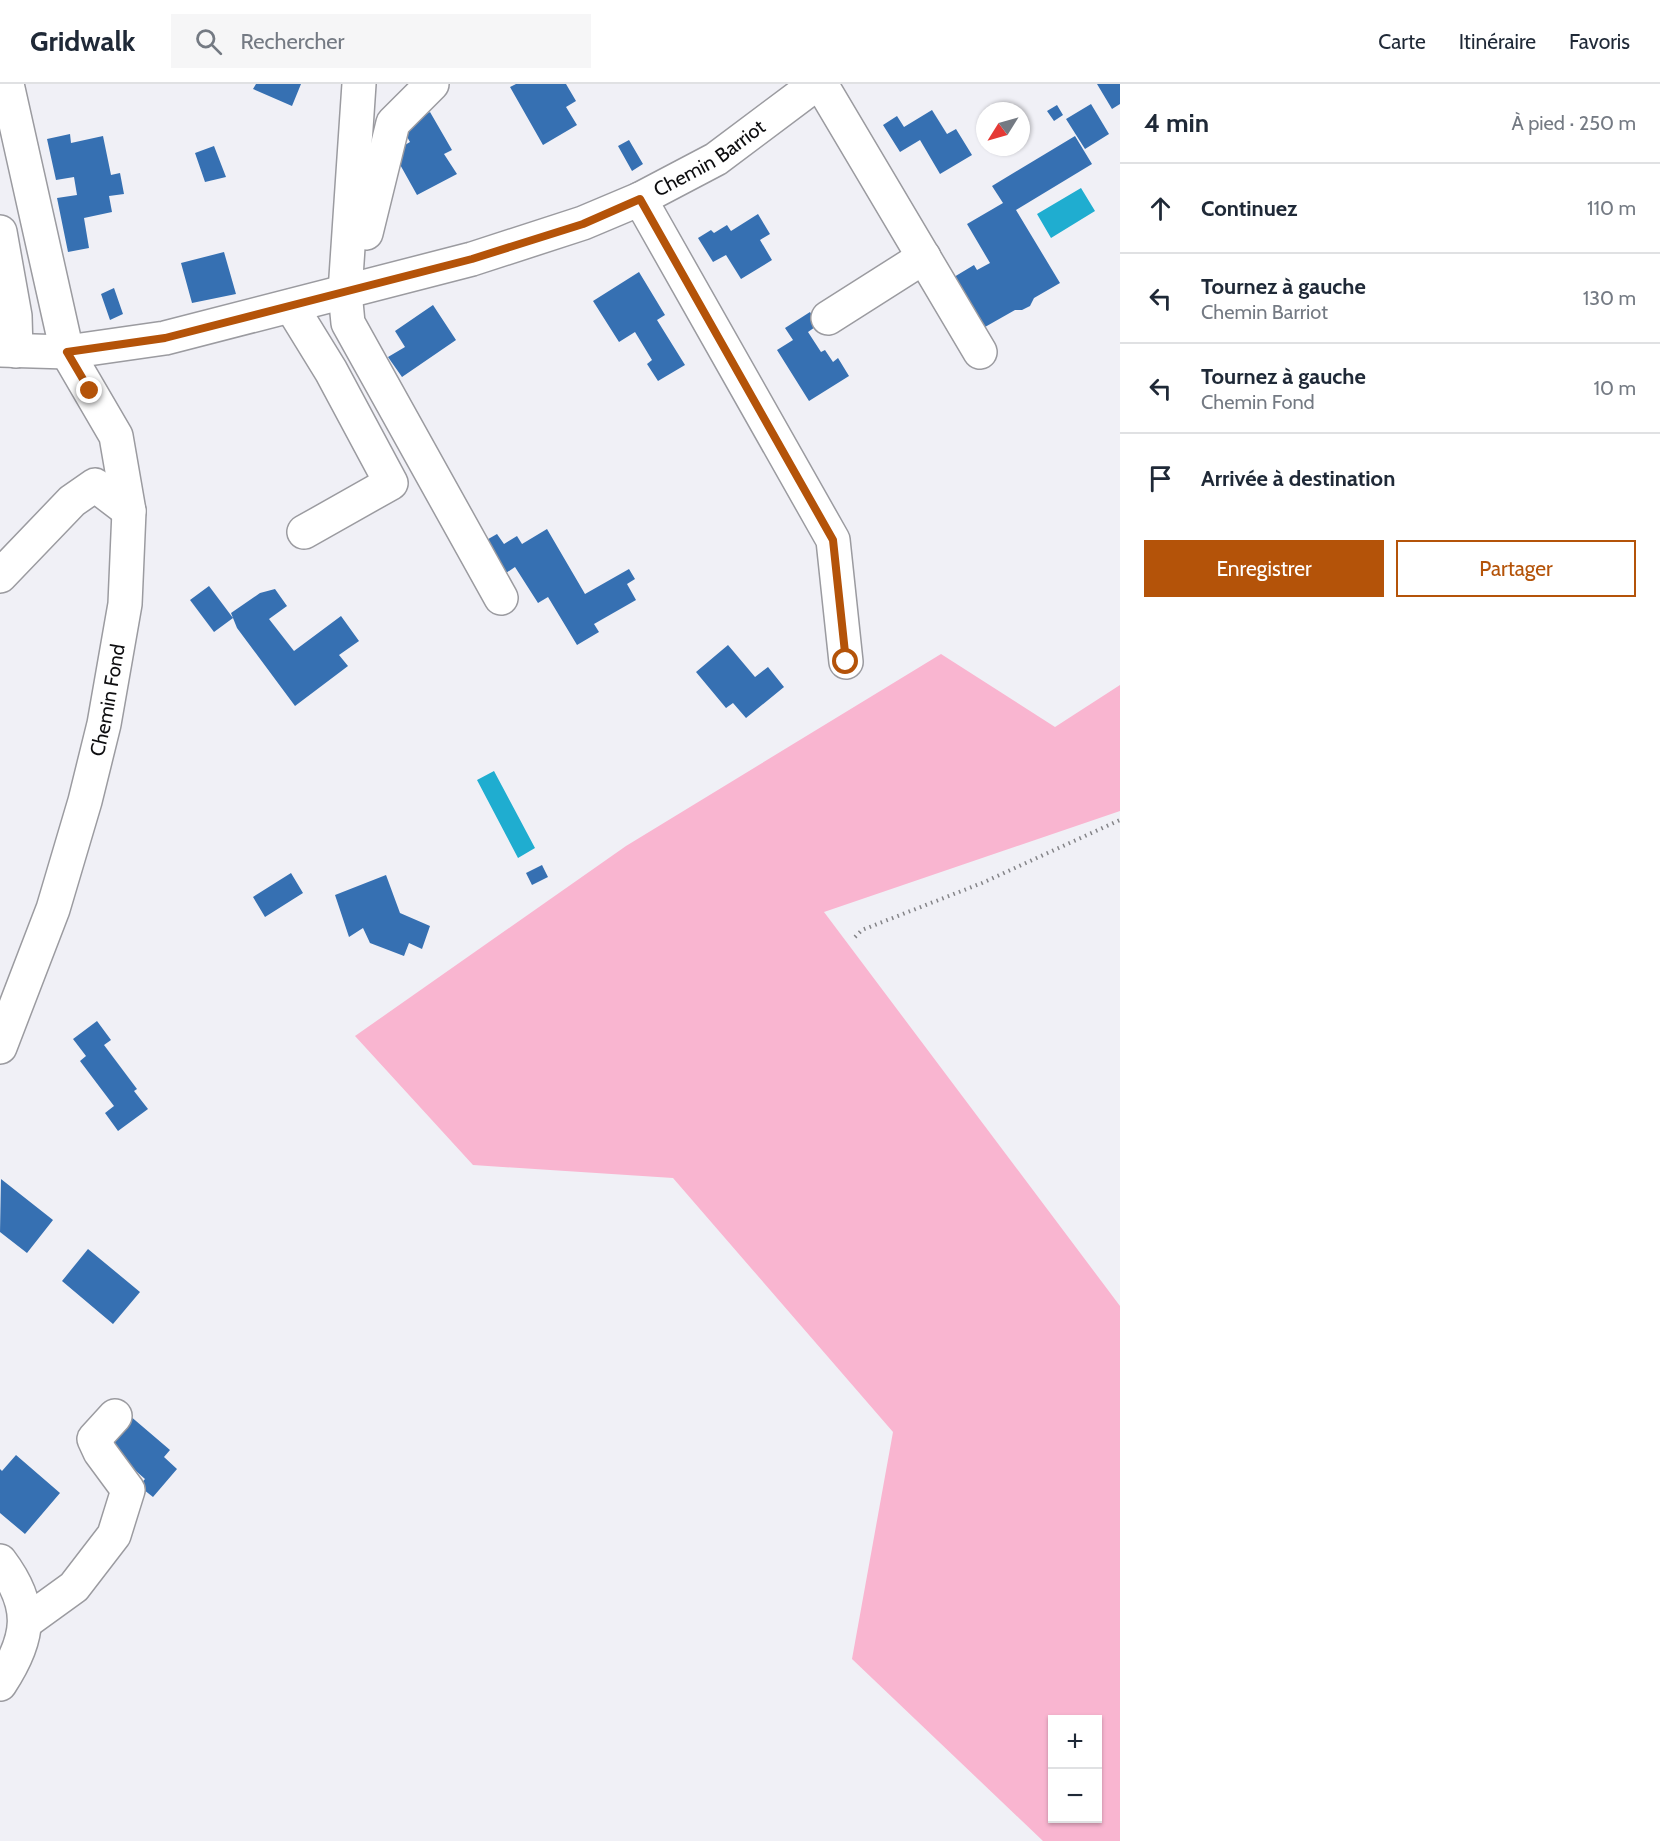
<!DOCTYPE html>
<html lang="fr">
<meta charset="utf-8">
<style>
:root{--surface:#fff;--page:#f6f6f7;--text:#1f2937;--muted:#747a83;--line:#e0e1e3;--accent:#b45309}
body{margin:0;font-family:Cabin,sans-serif;background:var(--page);color:var(--text)}
.controls{position:absolute;right:18px;bottom:18px;display:grid;overflow:hidden;border-radius:0px;box-shadow:0 2px 4px #0004}
.controls button{width:54px;height:54px;display:grid;place-items:center;padding:0;border:0;border-bottom:2px solid var(--line);background:var(--surface);color:var(--text);font:30px sans-serif}
.compass{position:absolute;left:976px;top:18px;width:54px;height:54px;border-radius:50%;background:var(--surface);box-shadow:0 2px 4px #0004;rotate:233deg}
.stop{position:absolute;width:18px;height:18px;margin:-14px;border:4px solid #b45309;border-radius:50%;background:#fff}
.stop.end{background:#b45309;border-color:#fff;box-shadow:0 2px 6px #0008}
.list{margin:0;padding:0;list-style:none}
h2{display:flex;justify-content:space-between;align-items:center;height:78px;margin:0;padding:0 24px;font-size:26px}
h2 small{font-size:20px;font-weight:400;color:var(--muted)}
.list li{display:grid;grid-template-columns:39px 1fr auto;gap:18px;align-items:center;box-sizing:border-box;height:90px;padding:0 24px;border-top:2px solid var(--line)}
.list b{display:block;font-size:22px;white-space:nowrap}
.list p{margin:0;font-size:20px;white-space:nowrap;color:var(--muted)}
.list em{font-size:20px;font-style:normal;color:var(--muted)}
.actions{display:flex;gap:12px;padding:18px 24px}
.actions a{flex:1;padding:14px 0;border:2px solid var(--accent);border-radius:0px;text-align:center;font-size:21px;color:var(--accent)}
.actions .main{background:var(--accent);color:#fff}
.icon{flex:none;width:33px;height:33px;fill:none;stroke:currentColor;stroke-width:2;stroke-linecap:round;stroke-linejoin:round}
.map{position:relative;flex:none;width:1120px;height:1757px;overflow:hidden}
header{display:flex;align-items:center;gap:36px;box-sizing:border-box;height:84px;padding:0 30px;background:var(--surface);border-bottom:2px solid var(--line)}
header strong{font-size:28px}
nav{display:flex;gap:33px;margin-inline-start:auto;font-size:21px}
.search{width:420px;height:54px;background:var(--page);display:flex;align-items:center;gap:15px;box-sizing:border-box;padding:0 21px;border-radius:0px;color:var(--muted);font-size:22px}
main{display:flex}
aside{flex:1;background:var(--surface)}
.map>svg:first-child{display:block}
</style>
<header>
<strong>Gridwalk</strong>
<div class="search"><svg class="icon" aria-label="search" viewBox="0 0 24 24"><circle cx="10" cy="10" r="6"/><path d="M15 15l6 6"/></svg>Rechercher</div>
<nav><a>Carte</a><a>Itinéraire</a><a>Favoris</a></nav>
</header>
<main>
<div class="map">
<svg width="1120" height="1757" viewBox="0 0 1120 1757">
<rect width="100%" height="100%" fill="#f0f0f6"/>
<path fill="#f9b5d0" fill-rule="evenodd" d="M941,570L1055,643L1120,601V727L824,828L1120,1222V1757H1043L852,1575L893,1348L673,1094L473,1081L355,952L626,762ZM1052,1636H1098V1734H1052Z"/>
<path fill="#1fadd0" d="M1081,104L1095,127L1051,154L1037,130Z
M494,687L535,764L518,774L477,696Z"/>
<path fill="#3670b2" d="M256,0H301L292,22L253,5Z
M516,0H566L576,17L566,23L577,41L543,61L510,3Z
M1097,0H1120V20L1112,25Z
M1091,20L1109,50L1085,65L1066,35Z
M1057,21L1063,31L1054,37L1047,27Z
M932,26L947,50L956,45L972,71L940,90L920,56L900,68L883,41L897,32L904,43Z
M430,28L452,66L444,70L457,90L417,111L393,68L410,58L402,44Z
M70,50L71,59L103,52L111,91L120,89L124,110L109,112L112,128L84,134L89,164L68,168L57,114L77,111L74,93L56,96L47,55Z
M1075,52L1092,80L1016,126L1060,199L1034,214L1030,222L1022,226H1015L985,243L954,193L974,181L977,186L990,179L967,140L1003,119L992,102Z
M629,56L643,80L632,87L618,62Z
M214,62L226,93L205,98L195,69Z
M758,130L770,150L760,156L772,176L741,195L726,171L713,178L698,154L711,146L714,149L727,141L731,147Z
M224,168L236,210L192,219L181,179Z
M639,188L665,231L657,236L685,281L658,297L647,280L652,276L635,248L619,258L593,217Z
M114,204L123,230L110,236L101,210Z
M433,221L456,256L402,293L388,273L405,263L395,247Z
M810,228L818,241L808,248L821,268L825,266L833,278L838,274L849,292L809,317L777,266L793,256L785,244Z
M547,445L585,510L629,485L635,495L627,500L636,516L594,540L599,548L577,561L548,513L538,519L515,483L503,491L483,458L497,450L504,460L517,452L522,460Z
M209,502L233,534L231,529L260,509L275,505L287,522L269,535L294,567L341,532L359,557L339,571L348,582L295,622L237,544L233,534L214,548L190,516Z
M728,561L755,593L768,583L784,603L746,634L733,619L726,624L696,588Z
M542,781L548,793L532,801L526,789Z
M291,789L303,809L265,833L253,813Z
M386,791L400,829L430,842L422,865L409,859L404,872L370,859L363,844L349,853L335,811Z
M97,937L111,956L104,961L137,1005L134,1007L148,1025L118,1047L105,1029L114,1022L80,977L86,972L73,955Z
M1,1095L53,1136L27,1169L0,1148Z
M88,1165L140,1208L113,1240L62,1197Z
M129,1331L170,1366L164,1373L177,1385L153,1413L139,1402L145,1395L104,1359Z
M16,1371L60,1409L25,1450L0,1429V1385L2,1387Z"/>
<g fill="none" stroke-linecap="round" stroke-linejoin="round">
<g stroke="#9b9ba0" stroke-width="36">
<g id="minor">
<path d="M359,0L345,208L348,239L501,514"/>
<path d="M821,0L980,268"/>
<path d="M640,115L833,456L846,578"/>
<path d="M0,148L15,232L16,267"/>
<path d="M366,149L393,39L432,0"/>
<path d="M291,222L331,287L391,399L304,448"/>
<path d="M828,234L924,173"/>
<path id="s1" d="M0,266L67,268L165,254L472,175L583,139L640,115L716,75L816,0"/>
<path d="M0,492L72,417L95,401L129,427"/>
<path id="s2" d="M0,963L53,825L85,717L104,640L125,520L129,427L116,352L67,268L7,0"/>
<path d="M0,1477C34,1522 31,1553 0,1600"/>
<path d="M27,1537L74,1503L114,1451L128,1406L100,1368L94,1355L115,1332"/>
</g>
</g>
<path stroke="#848488" stroke-width="4" stroke-dasharray="1.5 4.5" stroke-linecap="butt" d="M855,853L862,846L982,799L1120,736"/>
<use href="#minor" stroke="#fff" stroke-width="33"/>
</g>
<g fill="none" stroke-linecap="round" stroke-linejoin="round">
<path stroke="#b45309" stroke-width="8" d="M90,307L67,268L165,254L472,175L583,140L640,115L833,456L846,578"/>
</g>
<g text-anchor="middle" stroke-width="6" stroke-linejoin="round" paint-order="stroke">
<g font-size="20" fill="#0d0d0f" stroke="#fff">
<text dy="7" stroke="none"><textPath href="#s1" startOffset="742">Chemin Barriot</textPath></text>
<text dy="7" stroke="none"><textPath href="#s2" startOffset="364">Chemin Fond</textPath></text>
</g>
</g>
</svg>
<div class="controls">
<button>+</button>
<button>−</button>
</div>
<svg class="compass" viewBox="-18 -18 36 36"><path d="M0-13l5 13h-10z" fill="#e53935"/><path d="M0 13l5-13h-10z" fill="#747a83"/></svg>
<div class="stop" style="left:846px;top:578px"></div>
<div class="stop end" style="left:90px;top:307px"></div>
</div>
<aside>
<h2>4 min<small>À pied · 250 m</small></h2>
<ul class="list">
<li><svg class="icon" aria-label="ahead" viewBox="0 0 24 24"><path d="M12 20V5M6 11l6-6 6 6"/></svg><div><b>Continuez</b></div><em>110 m</em></li>
<li><svg class="icon" aria-label="left" viewBox="0 0 24 24"><path d="M17 20v-9H6M10 6l-5 5 5 5"/></svg><div><b>Tournez à gauche</b><p>Chemin Barriot</p></div><em>130 m</em></li>
<li><svg class="icon" aria-label="left" viewBox="0 0 24 24"><path d="M17 20v-9H6M10 6l-5 5 5 5"/></svg><div><b>Tournez à gauche</b><p>Chemin Fond</p></div><em>10 m</em></li>
<li><svg class="icon" aria-label="arrive" viewBox="0 0 24 24"><path d="M6 21V4h12l-3 4 3 4H6"/></svg><div><b>Arrivée à destination</b></div></li>
</ul>
<div class="actions"><a class="main">Enregistrer</a><a>Partager</a></div>
</aside>
</main>
